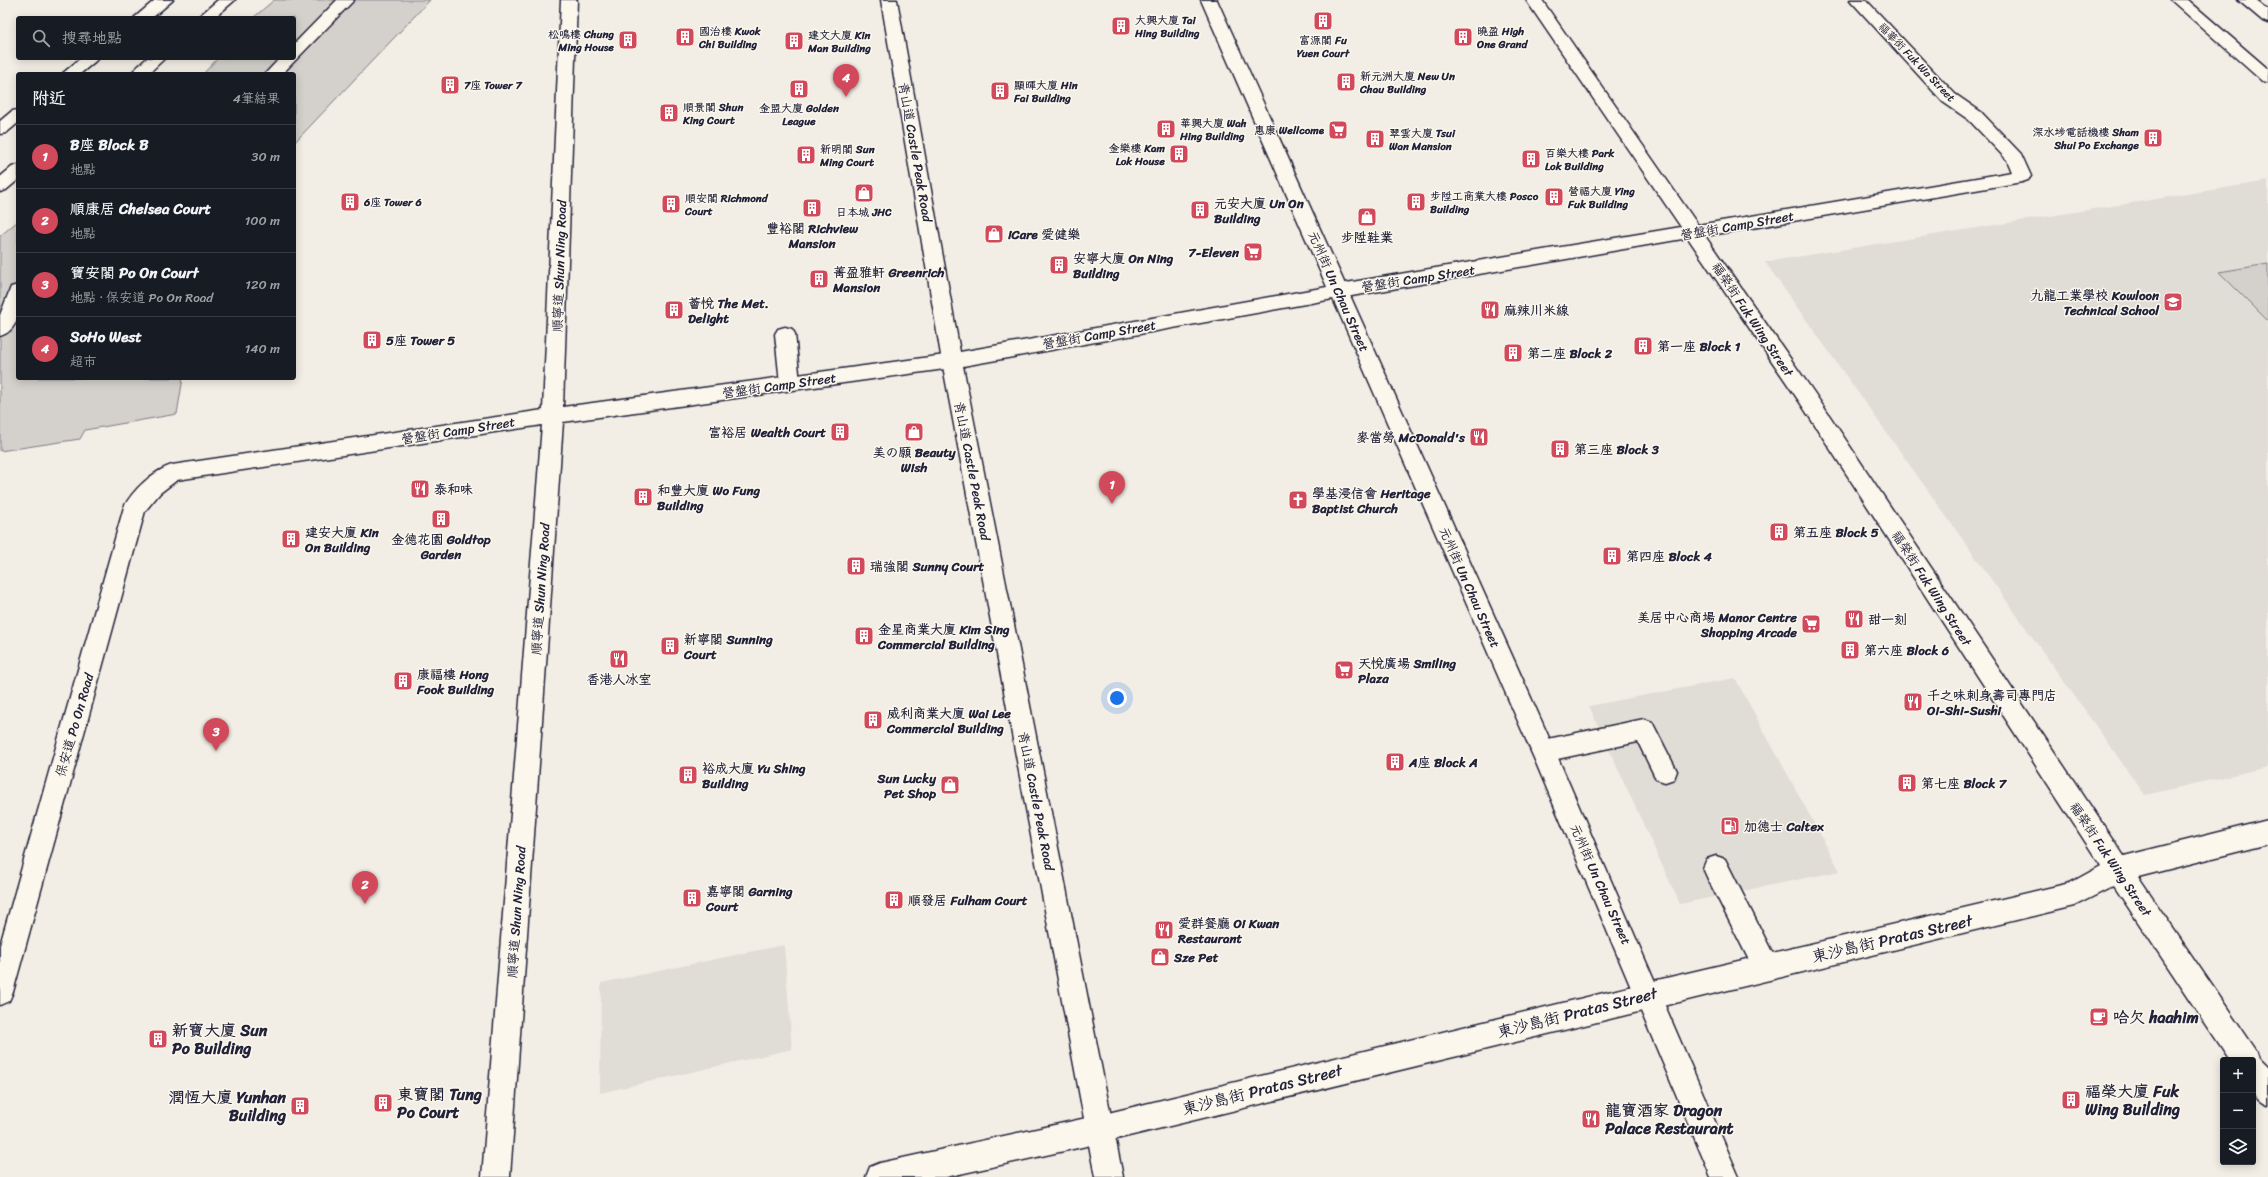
<!DOCTYPE html>
<html lang="zh-TW">
<meta charset="utf-8">
<style>
:root{--surface:#171b24;--page:#242831;--text:#f1f3f6;--muted:#9ea1a6;--line:#363941;--accent:#d1495b}
body{margin:0;font-family:Sriracha,"LXGW WenKai TC","Klee One",sans-serif;background:var(--page);color:var(--text)}
.controls{position:absolute;right:12px;bottom:12px;display:grid;overflow:hidden;border-radius:4px;box-shadow:0 2px 10px #0003}
.controls button{width:36px;height:36px;display:grid;place-items:center;padding:0;border:0;border-bottom:1px solid var(--line);background:var(--surface);color:var(--text);font:20px sans-serif}
.you{position:absolute;left:1117px;top:698px;width:14px;height:14px;margin:-10px;border:3px solid #fff;border-radius:50%;background:#1a73e8;box-shadow:0 0 0 6px #1a73e833}
.badge{display:grid;place-items:center;width:26px;height:26px;border-radius:50%;background:var(--accent);color:#fff;font-size:13px;font-weight:700}
.pin{position:absolute;translate:-50% -33px;filter:drop-shadow(0 1px 2px #0008)}
.pin::after{content:'';position:absolute;top:21px;width:14px;height:12px;background:inherit;clip-path:polygon(0 0,100% 0,50% 100%)}
.list{margin:0;padding:0;list-style:none}
h2{display:flex;justify-content:space-between;align-items:center;height:52px;margin:0;padding:0 16px;font-size:17px}
h2 small{font-size:13px;font-weight:400;color:var(--muted)}
.list li{display:grid;grid-template-columns:26px 1fr auto;gap:12px;align-items:center;box-sizing:border-box;height:64px;padding:0 16px;border-top:1px solid var(--line)}
.list b{display:block;font-size:15px;white-space:nowrap}
.list p{margin:0;font-size:13px;white-space:nowrap;color:var(--muted)}
.list em{font-size:13px;font-style:normal;color:var(--muted)}
.icon{flex:none;width:22px;height:22px;fill:none;stroke:currentColor;stroke-width:2;stroke-linecap:round;stroke-linejoin:round}
.map{position:relative;flex:none;width:2268px;height:1177px;overflow:hidden}
.search{position:absolute;background:var(--surface);box-shadow:0 2px 10px #0003;left:16px;top:16px;width:280px;height:44px;display:flex;align-items:center;gap:10px;box-sizing:border-box;padding:0 14px;border-radius:4px;color:var(--muted);font-size:15px}
.panel{position:absolute;background:var(--surface);box-shadow:0 2px 10px #0003;left:16px;top:72px;width:280px;height:308px;border-radius:4px}
.map>svg:first-child{display:block}
</style>
<div class="map">
<svg width="2268" height="1177" viewBox="0 0 2268 1177">
<rect width="100%" height="100%" fill="#f2eee5"/>
<filter id="ink" filterUnits="userSpaceOnUse"><feTurbulence type="fractalNoise" baseFrequency=".025" numOctaves="2"/><feDisplacementMap in="SourceGraphic" scale="8" xChannelSelector="R" yChannelSelector="G"/><feConvolveMatrix kernelMatrix="1 2 1 2 8 2 1 2 1" color-interpolation-filters="sRGB"/></filter>
<g filter="url(#ink)">
<path fill="#e0dcd6" d="M2268,181V767L2145,795L1765,262Z
M1735,678L1840,871L1680,904L1589,706Z
M784,945L792,1049L600,1093L601,983Z"/>
<path fill="#d4d1cc" stroke="#7b7a84" d="M274,0H430L294,143V74H203L218,58H294V18H253Z
M18,221V378H183L177,414L85,430L80,439L0,451V236Z
M2268,264V321L2219,272Z"/>
<g fill="none" stroke-linecap="round" stroke-linejoin="round">
<g stroke="#22223b" stroke-width="3">
<path id="lane" d="M785,327L792,329L795,334L800,383L797,388L790,390L783,388L780,383L775,334L778,329Z
M1644,719L1652,722L1677,771L1674,779L1665,782L1656,779L1638,742L1543,762L1535,759L1531,751L1535,743L1543,740Z
M1716,856L1725,859L1775,958L1779,967L1775,976L1766,980L1757,976L1707,877L1703,868L1707,859Z"/>
</g>
<g stroke="#22223b" stroke-width="3">
<path id="street" d="M337,0H354L282,74H265L280,58H294V44Z
M561,0H577L563,407L952,354L959,356L962,361L959,366L952,368L563,422L510,1177H482L542,425L177,480L160,493L145,511L13,992L9,1001L0,1005V945L124,507C133,490 153,471 172,465L543,410Z
M1526,0H1542L1698,225L2012,172L2007,160L1969,120L1943,102L1850,0H1866L1955,94L1981,112L2021,154L2031,176L2028,180L2022,182L1705,236L1815,394L2124,856L2268,820V844L2138,877L2256,1050L2259,1059L2268,1068V1106C2247,1097 2253,1080 2253,1060H2230L2114,886L2074,906L1100,1143L946,1177H866L870,1167L880,1163L1100,1115L1649,982L2070,883L2101,866L1801,404L1688,238L1340,298L1333,296L1331,291L1333,286L1340,284L1681,227Z
M18,285C18,304 23,329 0,336V315L11,287Z"/>
</g>
<g stroke="#22223b" stroke-width="3">
<path id="secondary" d="M881,0H897L960,352L1327,287L1201,0H1217L1555,751L1739,1177H1711L1531,751L1333,299L963,366L1123,1177H1095L942,361Z"/>
</g>
<g stroke="#22223b" stroke-width="3">
<path id="primary" d="M155,0H173L152,18H134Z
M218,0H235L214,18H197Z
M2171,0H2188L2268,69V82L2262,81Z
M2238,0H2255L2268,10V23L2263,21Z
M81,58H99L80,74H62Z
M147,58H165L148,74H130Z
M18,110V123L6,133L0,134V121L12,111Z
M18,165V180L6,190L0,192V177L12,167Z"/>
</g>
<use href="#lane" fill="#fbf7ec" fill-rule="evenodd"/>
<use href="#street" fill="#fbf7ec" fill-rule="evenodd"/>
<use href="#secondary" fill="#fbf7ec" fill-rule="evenodd"/>
<use href="#primary" fill="#fbf7ec" fill-rule="evenodd"/>
</g>
</g>
<defs>
<g id="building-square" transform="scale(1)"><rect x="-9" y="-9" width="18" height="18" rx="4" fill="#d1495b" stroke="#fbf7ec"/><path d="M-4-6H4V6H1V3H-1V6H-4ZM-2.5-4.3h1.7v1.8h-1.7ZM.8-4.3h1.7v1.8H.8ZM-2.5-1h1.7V.8h-1.7ZM.8-1h1.7V.8H.8Z" fill="#fff"/></g>
<g id="supermarket-square" transform="scale(1)"><rect x="-9" y="-9" width="18" height="18" rx="4" fill="#d1495b" stroke="#fbf7ec"/><path d="M-6-5.5h2.5l.6 2H6L4.5 2H-2.5L-4.4-4H-6ZM-1.5 3.2a1.3 1.3 0 1 0 .1 0ZM3 3.2a1.3 1.3 0 1 0 .1 0Z" fill="#fff"/></g>
<g id="shop-square" transform="scale(1)"><rect x="-9" y="-9" width="18" height="18" rx="4" fill="#d1495b" stroke="#fbf7ec"/><path d="M-5-2.5h2.3a2.7 3.5 0 0 1 5.4 0H5L5.5 6h-11ZM-1.5-2.5h3a1.5 2.3 0 0 0-3 0Z" fill="#fff"/></g>
<g id="school-square" transform="scale(1)"><rect x="-9" y="-9" width="18" height="18" rx="4" fill="#d1495b" stroke="#fbf7ec"/><path d="M0-5L7-2L0 1L-7-2ZM-4 1L0 2.5L4 1V4Q0 6-4 4Z" fill="#fff"/></g>
<g id="restaurant-square" transform="scale(1)"><rect x="-9" y="-9" width="18" height="18" rx="4" fill="#d1495b" stroke="#fbf7ec"/><path d="M-5-6h1v4h1v-4h1v4h1v-4h1v5L-1.5 .5V6h-2V.5L-5-1ZM5-6V6H3V1.5H1.5Q1.5-4 5-6Z" fill="#fff"/></g>
<g id="church-square" transform="scale(1)"><rect x="-9" y="-9" width="18" height="18" rx="4" fill="#d1495b" stroke="#fbf7ec"/><path d="M-1.2-6h2.4v3.5h3.3v2.4h-3.3V6h-2.4V-.1h-3.3v-2.4h3.3Z" fill="#fff"/></g>
<g id="fuel-square" transform="scale(1)"><rect x="-9" y="-9" width="18" height="18" rx="4" fill="#d1495b" stroke="#fbf7ec"/><path d="M-5.5-6h7V0h2V4h1.3V-2.5L3-4.5l.8-.8L6-3V5H2.5V1h-1V6h-7ZM-4.2-4.7v3.2H.2V-4.7Z" fill="#fff"/></g>
<g id="cafe-square" transform="scale(1)"><rect x="-9" y="-9" width="18" height="18" rx="4" fill="#d1495b" stroke="#fbf7ec"/><path d="M-5.5-4.5H6V0H3Q3 3.5 0 3.5H-2.5Q-5.5 3.5-5.5 0ZM3-3.2v2h1.7v-2ZM-6 4.5H4V6H-6Z" fill="#fff"/></g>
</defs>
<g fill-rule="evenodd">
<use href="#building-square" x="1323" y="21"/>
<use href="#building-square" x="1121" y="26"/>
<use href="#building-square" x="685" y="37"/>
<use href="#building-square" x="1463" y="37"/>
<use href="#building-square" x="628" y="40"/>
<use href="#building-square" x="794" y="41"/>
<use href="#building-square" x="1346" y="82"/>
<use href="#building-square" x="450" y="85"/>
<use href="#building-square" x="799" y="89"/>
<use href="#building-square" x="1000" y="91"/>
<use href="#building-square" x="669" y="113"/>
<use href="#building-square" x="1166" y="129"/>
<use href="#supermarket-square" x="1338" y="130"/>
<use href="#building-square" x="2153" y="138"/>
<use href="#building-square" x="1375" y="139"/>
<use href="#building-square" x="1179" y="154"/>
<use href="#building-square" x="806" y="155"/>
<use href="#building-square" x="1531" y="159"/>
<use href="#shop-square" x="864" y="193"/>
<use href="#building-square" x="1554" y="197"/>
<use href="#building-square" x="350" y="202"/>
<use href="#building-square" x="1416" y="202"/>
<use href="#building-square" x="671" y="204"/>
<use href="#building-square" x="812" y="208"/>
<use href="#building-square" x="1200" y="210"/>
<use href="#shop-square" x="1367" y="217"/>
<use href="#shop-square" x="994" y="234"/>
<use href="#supermarket-square" x="1253" y="252"/>
<use href="#building-square" x="1059" y="265"/>
<use href="#building-square" x="819" y="279"/>
<use href="#school-square" x="2173" y="302"/>
<use href="#building-square" x="674" y="310"/>
<use href="#restaurant-square" x="1490" y="310"/>
<use href="#building-square" x="372" y="340"/>
<use href="#building-square" x="1643" y="346"/>
<use href="#building-square" x="1513" y="353"/>
<use href="#building-square" x="840" y="432"/>
<use href="#shop-square" x="914" y="432"/>
<use href="#restaurant-square" x="1479" y="437"/>
<use href="#building-square" x="1560" y="449"/>
<use href="#restaurant-square" x="420" y="489"/>
<use href="#building-square" x="643" y="497"/>
<use href="#church-square" x="1298" y="500"/>
<use href="#building-square" x="441" y="519"/>
<use href="#building-square" x="1779" y="532"/>
<use href="#building-square" x="291" y="539"/>
<use href="#building-square" x="1612" y="556"/>
<use href="#building-square" x="856" y="566"/>
<use href="#restaurant-square" x="1854" y="619"/>
<use href="#supermarket-square" x="1811" y="624"/>
<use href="#building-square" x="864" y="636"/>
<use href="#building-square" x="670" y="646"/>
<use href="#building-square" x="1850" y="650"/>
<use href="#restaurant-square" x="619" y="659"/>
<use href="#supermarket-square" x="1344" y="670"/>
<use href="#building-square" x="403" y="681"/>
<use href="#restaurant-square" x="1913" y="702"/>
<use href="#building-square" x="873" y="720"/>
<use href="#building-square" x="1395" y="762"/>
<use href="#building-square" x="688" y="775"/>
<use href="#building-square" x="1907" y="783"/>
<use href="#shop-square" x="950" y="785"/>
<use href="#fuel-square" x="1730" y="826"/>
<use href="#building-square" x="692" y="898"/>
<use href="#building-square" x="894" y="900"/>
<use href="#restaurant-square" x="1164" y="930"/>
<use href="#shop-square" x="1160" y="957"/>
<use href="#cafe-square" x="2099" y="1017"/>
<use href="#building-square" x="158" y="1039"/>
<use href="#building-square" x="2071" y="1100"/>
<use href="#building-square" x="383" y="1103"/>
<use href="#building-square" x="300" y="1106"/>
<use href="#restaurant-square" x="1591" y="1119"/>
</g>
<g text-anchor="middle" stroke-width="3" stroke-linejoin="round" paint-order="stroke">
<g font-size="11" font-weight="bold" fill="#22223b" stroke="#fbf7ec" text-anchor="start">
<text x="1135" y="24">大興大廈 Tai<tspan x="1135" dy="13">Hing Building</tspan></text>
<text x="699" y="35">國治樓 Kwok<tspan x="699" dy="13">Chi Building</tspan></text>
<text x="1477" y="35">曉盈 High<tspan x="1477" dy="13">One Grand</tspan></text>
<text x="614" y="38" text-anchor="end">松鳴樓 Chung<tspan x="614" dy="13">Ming House</tspan></text>
<text x="808" y="39">建文大廈 Kin<tspan x="808" dy="13">Man Building</tspan></text>
<text x="1323" y="44" text-anchor="middle">富源閣 Fu<tspan x="1323" dy="13">Yuen Court</tspan></text>
<text x="1360" y="80">新元洲大廈 New Un<tspan x="1360" dy="13">Chau Building</tspan></text>
<text x="464" y="89">7座 Tower 7</text>
<text x="1014" y="89">顯暉大廈 Hin<tspan x="1014" dy="13">Fai Building</tspan></text>
<text x="683" y="111">順景閣 Shun<tspan x="683" dy="13">King Court</tspan></text>
<text x="799" y="112" text-anchor="middle">金盟大廈 Golden<tspan x="799" dy="13">League</tspan></text>
<text x="1180" y="127">華興大廈 Wah<tspan x="1180" dy="13">Hing Building</tspan></text>
<text x="1324" y="134" text-anchor="end">惠康 Wellcome</text>
<text x="2139" y="136" text-anchor="end">深水埗電話機樓 Sham<tspan x="2139" dy="13">Shui Po Exchange</tspan></text>
<text x="1389" y="137">翠雲大廈 Tsui<tspan x="1389" dy="13">Wan Mansion</tspan></text>
<text x="1165" y="152" text-anchor="end">金樂樓 Kam<tspan x="1165" dy="13">Lok House</tspan></text>
<text x="820" y="153">新明閣 Sun<tspan x="820" dy="13">Ming Court</tspan></text>
<text x="1545" y="157">百樂大樓 Park<tspan x="1545" dy="13">Lok Building</tspan></text>
<text x="1568" y="195">營福大廈 Ying<tspan x="1568" dy="13">Fuk Building</tspan></text>
<text x="1430" y="200">步陞工商業大樓 Posco<tspan x="1430" dy="13">Building</tspan></text>
<text x="685" y="202">順安閣 Richmond<tspan x="685" dy="13">Court</tspan></text>
<text x="364" y="206">6座 Tower 6</text>
<text x="864" y="216" text-anchor="middle">日本城 JHC</text>
</g>
<g font-size="11" fill="#22223b" stroke="#fbf7ec">
<text transform="translate(1917 62) rotate(46)" y="4">福華街 Fuk Wa Street</text>
</g>
<g font-size="13" fill="#22223b" stroke="#fbf7ec">
<text transform="translate(916 152) rotate(80)" y="5">青山道 Castle Peak Road</text>
<text transform="translate(1737 225) rotate(-10)" y="5">營盤街 Camp Street</text>
<text transform="translate(559 266) rotate(-88)" y="5">順寧道 Shun Ning Road</text>
<text transform="translate(1418 278) rotate(-9)" y="5">營盤街 Camp Street</text>
<text transform="translate(1339 291) rotate(66)" y="5">元州街 Un Chau Street</text>
<text transform="translate(1753 319) rotate(56)" y="5">福榮街 Fuk Wing Street</text>
<text transform="translate(1099 334) rotate(-10)" y="5">營盤街 Camp Street</text>
<text transform="translate(779 385) rotate(-8)" y="5">營盤街 Camp Street</text>
<text transform="translate(458 430) rotate(-9)" y="5">營盤街 Camp Street</text>
<text transform="translate(973 471) rotate(79)" y="5">青山道 Castle Peak Road</text>
<text transform="translate(1470 587) rotate(66)" y="5">元州街 Un Chau Street</text>
<text transform="translate(1932 588) rotate(57)" y="5">福榮街 Fuk Wing Street</text>
<text transform="translate(540 589) rotate(-86)" y="5">順寧道 Shun Ning Road</text>
<text transform="translate(74 725) rotate(-74)" y="5">保安道 Po On Road</text>
<text transform="translate(1037 801) rotate(79)" y="5">青山道 Castle Peak Road</text>
<text transform="translate(2111 859) rotate(56)" y="5">福榮街 Fuk Wing Street</text>
<text transform="translate(1601 884) rotate(66)" y="5">元州街 Un Chau Street</text>
<text transform="translate(516 912) rotate(-86)" y="5">順寧道 Shun Ning Road</text>
</g>
<g font-size="13" font-weight="bold" fill="#22223b" stroke="#fbf7ec" text-anchor="start">
<text x="1214" y="208">元安大廈 Un On<tspan x="1214" dy="15">Building</tspan></text>
<text x="812" y="233" text-anchor="middle">豐裕閣 Richview<tspan x="812" dy="15">Mansion</tspan></text>
<text x="1008" y="239">iCare 愛健樂</text>
<text x="1367" y="242" text-anchor="middle">步陞鞋業</text>
<text x="1239" y="257" text-anchor="end">7-Eleven</text>
<text x="1073" y="263">安寧大廈 On Ning<tspan x="1073" dy="15">Building</tspan></text>
<text x="833" y="277">菁盈雅軒 Greenrich<tspan x="833" dy="15">Mansion</tspan></text>
<text x="2159" y="300" text-anchor="end">九龍工業學校 Kowloon<tspan x="2159" dy="15">Technical School</tspan></text>
<text x="688" y="308">薈悅 The Met.<tspan x="688" dy="15">Delight</tspan></text>
<text x="1504" y="315">麻辣川米線</text>
<text x="386" y="345">5座 Tower 5</text>
<text x="1657" y="351">第一座 Block 1</text>
<text x="1527" y="358">第二座 Block 2</text>
<text x="826" y="437" text-anchor="end">富裕居 Wealth Court</text>
<text x="1465" y="442" text-anchor="end">麥當勞 McDonald's</text>
<text x="1574" y="454">第三座 Block 3</text>
<text x="914" y="457" text-anchor="middle">美の願 Beauty<tspan x="914" dy="15">Wish</tspan></text>
<text x="434" y="494">泰和味</text>
<text x="657" y="495">和豐大廈 Wo Fung<tspan x="657" dy="15">Building</tspan></text>
<text x="1312" y="498">學基浸信會 Heritage<tspan x="1312" dy="15">Baptist Church</tspan></text>
<text x="305" y="537">建安大廈 Kin<tspan x="305" dy="15">On Building</tspan></text>
<text x="1793" y="537">第五座 Block 5</text>
<text x="441" y="544" text-anchor="middle">金德花園 Goldtop<tspan x="441" dy="15">Garden</tspan></text>
<text x="1626" y="561">第四座 Block 4</text>
<text x="870" y="571">瑞強閣 Sunny Court</text>
<text x="1797" y="622" text-anchor="end">美居中心商場 Manor Centre<tspan x="1797" dy="15">Shopping Arcade</tspan></text>
<text x="1868" y="624">甜一刻</text>
<text x="878" y="634">金星商業大廈 Kim Sing<tspan x="878" dy="15">Commercial Building</tspan></text>
<text x="684" y="644">新寧閣 Sunning<tspan x="684" dy="15">Court</tspan></text>
<text x="1864" y="655">第六座 Block 6</text>
<text x="1358" y="668">天悅廣場 Smiling<tspan x="1358" dy="15">Plaza</tspan></text>
<text x="417" y="679">康福樓 Hong<tspan x="417" dy="15">Fook Building</tspan></text>
<text x="619" y="684" text-anchor="middle">香港人冰室</text>
<text x="1927" y="700">千之味刺身壽司專門店<tspan x="1927" dy="15">Oi-Shi-Sushi</tspan></text>
<text x="887" y="718">威利商業大廈 Wai Lee<tspan x="887" dy="15">Commercial Building</tspan></text>
<text x="1409" y="767">A座 Block A</text>
<text x="702" y="773">裕成大廈 Yu Shing<tspan x="702" dy="15">Building</tspan></text>
<text x="936" y="783" text-anchor="end">Sun Lucky<tspan x="936" dy="15">Pet Shop</tspan></text>
<text x="1921" y="788">第七座 Block 7</text>
<text x="1744" y="831">加德士 Caltex</text>
<text x="706" y="896">嘉寧閣 Garning<tspan x="706" dy="15">Court</tspan></text>
<text x="908" y="905">順發居 Fulham Court</text>
<text x="1178" y="928">愛群餐廳 Oi Kwan<tspan x="1178" dy="15">Restaurant</tspan></text>
<text x="1174" y="962">Sze Pet</text>
</g>
<g font-size="16" fill="#22223b" stroke="#fbf7ec">
<text transform="translate(1892 938) rotate(-13)" y="6">東沙島街 Pratas Street</text>
<text transform="translate(1577 1012) rotate(-14)" y="6">東沙島街 Pratas Street</text>
<text transform="translate(1262 1089) rotate(-14)" y="6">東沙島街 Pratas Street</text>
</g>
<g font-size="16" font-weight="bold" fill="#22223b" stroke="#fbf7ec" text-anchor="start">
<text x="2113" y="1023">哈欠 haahim</text>
<text x="172" y="1036">新寶大廈 Sun<tspan x="172" dy="18">Po Building</tspan></text>
<text x="2085" y="1097">福榮大廈 Fuk<tspan x="2085" dy="18">Wing Building</tspan></text>
<text x="397" y="1100">東寶閣 Tung<tspan x="397" dy="18">Po Court</tspan></text>
<text x="286" y="1103" text-anchor="end">潤恆大廈 Yunhan<tspan x="286" dy="18">Building</tspan></text>
<text x="1605" y="1116">龍寶酒家 Dragon<tspan x="1605" dy="18">Palace Restaurant</tspan></text>
</g>
</g>
</svg>
<div class="controls">
<button>+</button>
<button>−</button>
<button><svg class="icon" aria-label="layers" viewBox="0 0 24 24"><path d="M12 4l9 5-9 5-9-5zM3 14l9 5 9-5"/></svg></button>
</div>
<div class="you"></div>
<div class="pin badge" style="left:1112px;top:504px">1</div>
<div class="pin badge" style="left:365px;top:904px">2</div>
<div class="pin badge" style="left:216px;top:751px">3</div>
<div class="pin badge" style="left:846px;top:97px">4</div>
<div class="search"><svg class="icon" aria-label="search" viewBox="0 0 24 24"><circle cx="10" cy="10" r="6"/><path d="M15 15l6 6"/></svg>搜尋地點</div>
<section class="panel">
<h2>附近<small>4筆結果</small></h2>
<ul class="list">
<li><span class="badge">1</span><div><b>B座 Block B</b><p>地點</p></div><em>30 m</em></li>
<li><span class="badge">2</span><div><b>順康居 Chelsea Court</b><p>地點</p></div><em>100 m</em></li>
<li><span class="badge">3</span><div><b>寶安閣 Po On Court</b><p>地點 · 保安道 Po On Road</p></div><em>120 m</em></li>
<li><span class="badge">4</span><div><b>SoHo West</b><p>超市</p></div><em>140 m</em></li>
</ul>
</section>
</div>
